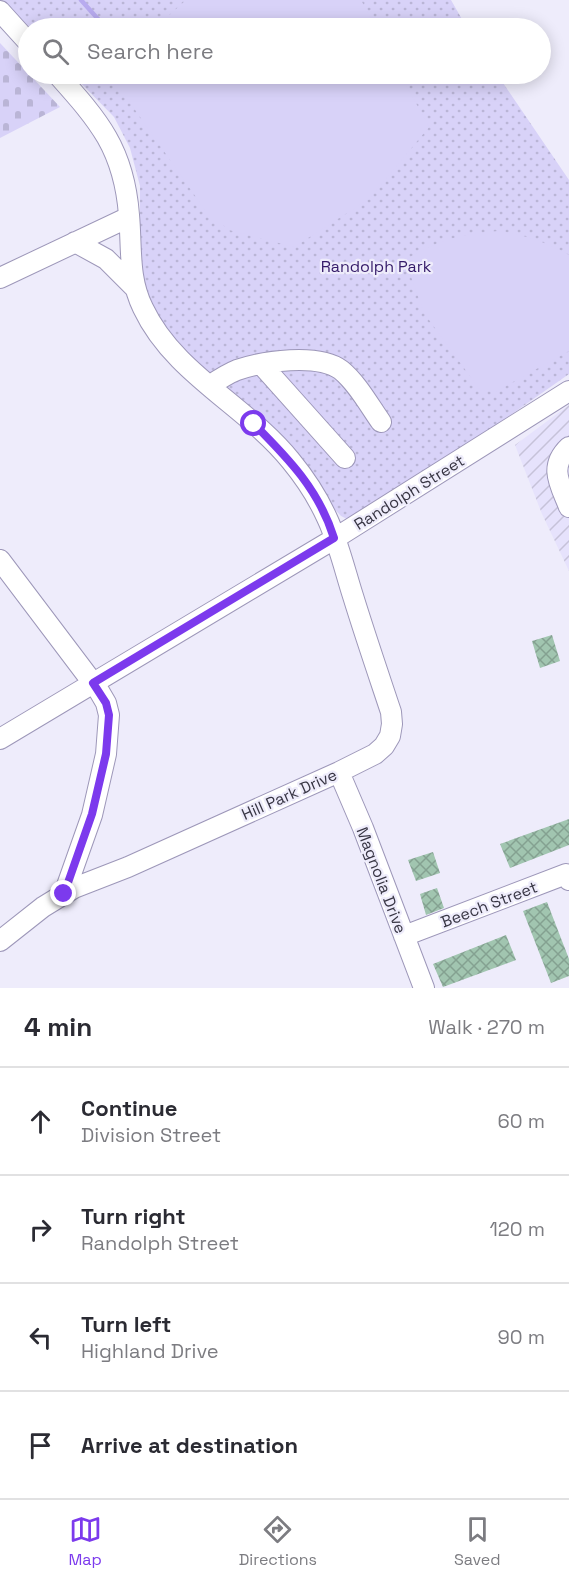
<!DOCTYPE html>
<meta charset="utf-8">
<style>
:root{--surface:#fff;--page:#f2f2f3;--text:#2b2b33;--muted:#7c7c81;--line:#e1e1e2;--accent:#7c3aed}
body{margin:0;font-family:"Space Grotesk",sans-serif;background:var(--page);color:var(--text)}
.stop{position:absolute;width:18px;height:18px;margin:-14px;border:4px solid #7c3aed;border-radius:50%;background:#fff}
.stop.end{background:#7c3aed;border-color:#fff;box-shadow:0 2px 6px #0008}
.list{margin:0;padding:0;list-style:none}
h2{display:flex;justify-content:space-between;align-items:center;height:78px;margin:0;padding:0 24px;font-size:26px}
h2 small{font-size:20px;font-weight:400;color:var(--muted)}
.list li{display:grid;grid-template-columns:39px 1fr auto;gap:18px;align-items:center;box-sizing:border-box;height:108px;padding:0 24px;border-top:2px solid var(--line)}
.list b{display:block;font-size:22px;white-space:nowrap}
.list p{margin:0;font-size:20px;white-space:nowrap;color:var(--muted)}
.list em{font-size:20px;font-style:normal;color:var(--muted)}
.icon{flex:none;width:33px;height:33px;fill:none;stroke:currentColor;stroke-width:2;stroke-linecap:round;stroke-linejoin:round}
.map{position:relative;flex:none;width:569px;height:988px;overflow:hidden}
.search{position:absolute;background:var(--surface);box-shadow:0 3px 15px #0003;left:18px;right:18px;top:18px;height:66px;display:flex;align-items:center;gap:15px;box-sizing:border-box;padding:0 21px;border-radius:33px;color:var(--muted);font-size:22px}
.sheet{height:510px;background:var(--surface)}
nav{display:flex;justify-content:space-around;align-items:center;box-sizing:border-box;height:84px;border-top:2px solid var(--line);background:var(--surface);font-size:16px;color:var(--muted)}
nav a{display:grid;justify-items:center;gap:3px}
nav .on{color:var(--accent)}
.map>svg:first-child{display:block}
</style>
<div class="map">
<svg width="569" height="988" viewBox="0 0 569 988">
<defs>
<pattern id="industrial-furrows" width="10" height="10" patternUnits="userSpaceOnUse" patternTransform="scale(1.5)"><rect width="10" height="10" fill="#e6e2fc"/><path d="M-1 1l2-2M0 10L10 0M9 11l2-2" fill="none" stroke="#c6c2d9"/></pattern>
<pattern id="green-dots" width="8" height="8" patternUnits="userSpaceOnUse" patternTransform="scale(1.5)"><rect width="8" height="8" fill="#d8d2f8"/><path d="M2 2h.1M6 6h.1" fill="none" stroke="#bab5d6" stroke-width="1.8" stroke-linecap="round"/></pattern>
<pattern id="cemetery-stones" width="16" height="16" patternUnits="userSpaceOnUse" patternTransform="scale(1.5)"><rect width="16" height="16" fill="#d8d2f8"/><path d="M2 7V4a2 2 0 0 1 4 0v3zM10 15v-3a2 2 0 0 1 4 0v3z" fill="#bab5d6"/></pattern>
<pattern id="building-cross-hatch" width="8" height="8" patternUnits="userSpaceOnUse" patternTransform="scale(1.5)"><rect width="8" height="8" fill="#a1c5b0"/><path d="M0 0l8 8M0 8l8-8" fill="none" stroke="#84a191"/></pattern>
</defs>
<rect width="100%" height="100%" fill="#eeecfb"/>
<path fill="url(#industrial-furrows)" d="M569,405V571L542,514L515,445Z"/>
<path fill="url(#green-dots)" d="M3,0H451L467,28H30Z
M72,74H497L569,180V374L479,437L347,519L341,516L170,337L150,305L140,271V186L130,148L114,117Z"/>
<path fill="url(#cemetery-stones)" d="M0,43L60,107L0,138Z"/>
<path fill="#d8d2f8" d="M186,0H361L376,28H155Z
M110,74H400L429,127L369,199L294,247L229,230L205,210Z
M499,231C525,235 546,242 569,255V351L495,392L480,390L424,313L405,260C438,240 460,234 499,231Z"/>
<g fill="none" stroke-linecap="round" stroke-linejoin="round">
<path stroke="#b8abef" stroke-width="4.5" d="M81,0L106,28"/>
</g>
<path fill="url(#building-cross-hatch)" d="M552,635L560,661L540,668L532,641Z
M569,819V845L510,868L500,844Z
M433,852L440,873L416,881L408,860Z
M437,888L444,908L426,915L420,894Z
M547,902L569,959V976L551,983L523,911Z
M506,935L516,960L443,987L433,964Z"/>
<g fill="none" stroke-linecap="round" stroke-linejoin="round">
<g stroke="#9d97b9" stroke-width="22">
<path id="minor" d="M0,11L28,42
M75,242L106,259L135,288
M0,278L129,217
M261,364L345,458
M209,386C218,380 227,374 237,370C263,361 318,353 341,370C357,383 369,405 381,422
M569,447C548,467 560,484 569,507
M0,560L99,691L106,703L109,715L106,754L92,815L64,894
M0,739L334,539L569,391
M339,772L363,828L424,988
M404,936L566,874L569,880
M0,941L43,907L74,888L128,867L339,772L375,754L384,746L390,736L392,724L391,712C378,673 365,635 353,596C345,571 338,541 327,518C318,498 305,478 291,461C247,406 174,374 143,308C128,278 132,247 129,215C124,149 99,121 57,74"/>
</g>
<use href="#minor" stroke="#fff" stroke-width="20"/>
</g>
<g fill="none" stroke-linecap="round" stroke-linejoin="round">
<path stroke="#7c3aed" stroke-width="8" d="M64,894L92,814L106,754L109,715L106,703L93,683L334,538C319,490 289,459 254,424"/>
</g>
<g text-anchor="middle" stroke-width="4.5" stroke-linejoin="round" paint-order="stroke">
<g font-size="16" fill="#351b69" stroke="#eeecfb">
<text x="376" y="272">Randolph Park</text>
</g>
<g font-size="16" fill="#373543" stroke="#eeecfb">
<text transform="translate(409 492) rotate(-32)" y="6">Randolph Street</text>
<text transform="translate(289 794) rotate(-24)" y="6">Hill Park Drive</text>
<text transform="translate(382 880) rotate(69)" y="6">Magnolia Drive</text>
<text transform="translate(489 904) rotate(-21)" y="6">Beech Street</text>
</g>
</g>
</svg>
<div class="stop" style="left:254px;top:424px"></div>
<div class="stop end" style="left:64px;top:894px"></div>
<div class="search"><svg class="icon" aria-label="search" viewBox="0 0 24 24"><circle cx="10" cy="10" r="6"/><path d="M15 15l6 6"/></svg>Search here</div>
</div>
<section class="sheet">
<h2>4 min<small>Walk · 270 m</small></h2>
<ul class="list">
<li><svg class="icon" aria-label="ahead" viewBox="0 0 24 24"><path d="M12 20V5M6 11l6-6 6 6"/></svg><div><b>Continue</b><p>Division Street</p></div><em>60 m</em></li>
<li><svg class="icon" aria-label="right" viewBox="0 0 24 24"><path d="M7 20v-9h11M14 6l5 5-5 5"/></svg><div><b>Turn right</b><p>Randolph Street</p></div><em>120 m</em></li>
<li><svg class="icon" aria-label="left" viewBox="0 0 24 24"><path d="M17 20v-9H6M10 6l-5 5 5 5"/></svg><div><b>Turn left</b><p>Highland Drive</p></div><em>90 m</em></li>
<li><svg class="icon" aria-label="arrive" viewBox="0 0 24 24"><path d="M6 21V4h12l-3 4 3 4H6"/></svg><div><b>Arrive at destination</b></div></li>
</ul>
</section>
<nav>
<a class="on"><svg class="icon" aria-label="map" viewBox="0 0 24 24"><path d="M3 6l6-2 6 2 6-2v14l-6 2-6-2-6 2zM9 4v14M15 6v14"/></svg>Map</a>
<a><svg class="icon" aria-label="directions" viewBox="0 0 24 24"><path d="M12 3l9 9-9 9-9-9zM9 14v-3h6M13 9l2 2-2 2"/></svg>Directions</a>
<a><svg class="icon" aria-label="saved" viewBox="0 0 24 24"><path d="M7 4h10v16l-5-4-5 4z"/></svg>Saved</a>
</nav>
